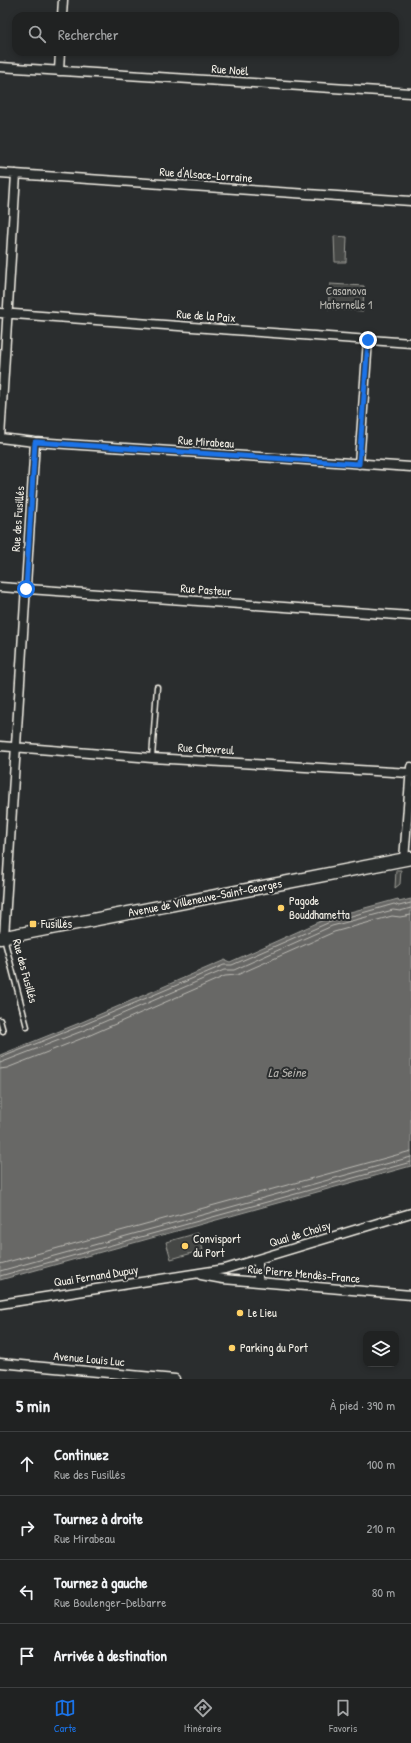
<!DOCTYPE html>
<html lang="fr">
<meta charset="utf-8">
<style>
:root{--surface:#202222;--page:#2d2f2f;--text:#f1f3f6;--muted:#a2a4a5;--line:#3d3f40;--accent:#1a73e8}
body{margin:0;font-family:"Patrick Hand",sans-serif;background:var(--page);color:var(--text)}
.controls{position:absolute;right:12px;bottom:12px;display:grid;overflow:hidden;border-radius:8px;box-shadow:0 2px 6px #0003}
.controls button{width:36px;height:36px;display:grid;place-items:center;padding:0;border:0;border-bottom:1px solid var(--line);background:var(--surface);color:var(--text);font:20px sans-serif}
.stop{position:absolute;width:12px;height:12px;margin:-9px;border:3px solid #1a73e8;border-radius:50%;background:#fff}
.stop.end{background:#1a73e8;border-color:#fff;box-shadow:0 1px 4px #0008}
.list{margin:0;padding:0;list-style:none}
h2{display:flex;justify-content:space-between;align-items:center;height:52px;margin:0;padding:0 16px;font-size:17px}
h2 small{font-size:13px;font-weight:400;color:var(--muted)}
.list li{display:grid;grid-template-columns:26px 1fr auto;gap:12px;align-items:center;box-sizing:border-box;height:64px;padding:0 16px;border-top:1px solid var(--line)}
.list b{display:block;font-size:15px;white-space:nowrap}
.list p{margin:0;font-size:13px;white-space:nowrap;color:var(--muted)}
.list em{font-size:13px;font-style:normal;color:var(--muted)}
.icon{flex:none;width:22px;height:22px;fill:none;stroke:currentColor;stroke-width:2;stroke-linecap:round;stroke-linejoin:round}
.map{position:relative;flex:none;width:411px;height:1379px;overflow:hidden}
.search{position:absolute;background:var(--surface);box-shadow:0 2px 6px #0003;left:12px;right:12px;top:12px;height:44px;display:flex;align-items:center;gap:10px;box-sizing:border-box;padding:0 14px;border-radius:12px;color:var(--muted);font-size:15px}
.sheet{height:308px;background:var(--surface)}
nav{display:flex;justify-content:space-around;align-items:center;box-sizing:border-box;height:56px;border-top:1px solid var(--line);background:var(--surface);font-size:11px;color:var(--muted)}
nav a{display:grid;justify-items:center;gap:2px}
nav .on{color:var(--accent)}
.map>svg:first-child{display:block}
</style>
<div class="map">
<svg width="411" height="1379" viewBox="0 0 411 1379">
<rect width="100%" height="100%" fill="#2a2d2e"/>
<filter id="ink" filterUnits="userSpaceOnUse"><feTurbulence type="fractalNoise" baseFrequency=".025" numOctaves="2"/><feDisplacementMap in="SourceGraphic" scale="8" xChannelSelector="R" yChannelSelector="G"/><feConvolveMatrix kernelMatrix="1 2 1 2 8 2 1 2 1" color-interpolation-filters="sRGB"/></filter>
<g filter="url(#ink)">
<path fill="#444645" stroke="#9c9c96" d="M334,236L347,237L346,262H335Z
M330,284L364,286L363,311L328,309Z
M396,870H401L400,884L395,888Z
M198,1233L203,1250L171,1259L166,1242Z"/>
<path fill="#676866" stroke="#9f9f9a" d="M398,899L399,902L411,899V1166L0,1280V1055L82,1022L225,960L230,962L328,918Z"/>
<g fill="none" stroke-linecap="round" stroke-linejoin="round">
<path stroke="#bcbab4" stroke-width="1" d="M0,1058L83,1025L224,965H232L330,922L394,904L399,906L411,903
M0,1063L85,1030L224,970H234L332,926L393,910L400,911L411,908
M0,1069L7,1068L88,1036L225,976L237,975L334,932L392,916L400,917L411,915
M0,1264L411,1151
M0,1271L411,1157
M0,1276L411,1162"/>
<g stroke="#f4f1e8" stroke-width="7">
<path id="lane" d="M152,758L157,687
M4,938L27,1027
M0,1020L3,1031"/>
</g>
<g stroke="#f4f1e8" stroke-width="11">
<path id="street" d="M62,16L63,0
M0,67L411,93
M59,71L60,52
M0,173L411,201
M0,313L411,343
M0,438L35,442L411,467
M0,438L16,174
M359,464L368,340
M0,587L411,616
M0,746L152,758L410,773
M404,860L411,767
M4,937L35,442
M201,1275L223,1279L411,1295
M258,1282V1260
M0,1304L225,1269L411,1213
M0,1363L175,1379"/>
</g>
<g stroke="#f4f1e8" stroke-width="15">
<path id="secondary" d="M0,938L411,858"/>
</g>
<use href="#lane" stroke="#2a2d2e" stroke-width="4"/>
<use href="#street" stroke="#2a2d2e" stroke-width="8"/>
<use href="#secondary" stroke="#2a2d2e" stroke-width="12"/>
</g>
</g>
<g fill="none" stroke-linecap="round" stroke-linejoin="round" filter="url(#ink)">
<path stroke="#1a73e8" stroke-width="5" d="M26,589L35,442L359,464L368,340"/>
</g>
<g fill="#ffd166" stroke="#2a2d2e" stroke-width="1.5">
<circle cx="281" cy="908" r="4"/>
<rect x="29" y="920" width="8" height="8" rx="2"/>
<circle cx="185" cy="1246" r="4"/>
<circle cx="240" cy="1313" r="4"/>
<circle cx="232" cy="1348" r="4"/>
</g>
<g text-anchor="middle" stroke-width="4" stroke-linejoin="round" paint-order="stroke">
<g font-size="12" fill="#f4f1e8" stroke="#2a2d2e">
<text transform="translate(230 70) rotate(4)" y="4">Rue Noël</text>
<text transform="translate(206 175) rotate(4)" y="4">Rue d'Alsace-Lorraine</text>
<text transform="translate(206 316) rotate(4)" y="4">Rue de la Paix</text>
<text transform="translate(206 442) rotate(4)" y="4">Rue Mirabeau</text>
<text transform="translate(18 519) rotate(-86)" y="4">Rue des Fusillés</text>
<text transform="translate(206 590) rotate(4)" y="4">Rue Pasteur</text>
<text transform="translate(206 749) rotate(3)" y="4">Rue Chevreul</text>
<text transform="translate(205 898) rotate(-11)" y="4">Avenue de Villeneuve-Saint-Georges</text>
<text transform="translate(25 971) rotate(75)" y="4">Rue des Fusillés</text>
<text transform="translate(300 1234) rotate(-17)" y="4">Quai de Choisy</text>
<text transform="translate(304 1274) rotate(5)" y="4">Rue Pierre Mendès-France</text>
<text transform="translate(96 1276) rotate(-9)" y="4">Quai Fernand Dupuy</text>
<text transform="translate(89 1359) rotate(5)" y="4">Avenue Louis Luc</text>
</g>
<g font-size="12" fill="#b6b5af" stroke="#2a2d2e">
<text x="346" y="295">Casanova<tspan x="346" dy="14">Maternelle 1</tspan></text>
</g>
<g font-size="12" fill="#f4f1e8" stroke="#2a2d2e" text-anchor="start">
<text x="289" y="905">Pagode<tspan x="289" dy="14">Bouddhametta</tspan></text>
<text x="41" y="928">Fusillés</text>
<text x="193" y="1243">Convisport<tspan x="193" dy="14">du Port</tspan></text>
<text x="248" y="1317">Le Lieu</text>
<text x="240" y="1352">Parking du Port</text>
</g>
<g font-size="13" font-style="italic" fill="#b5b3ae" stroke="#2a2d2e">
<text x="287" y="1077">La Seine</text>
</g>
</g>
</svg>
<div class="controls">
<button><svg class="icon" aria-label="layers" viewBox="0 0 24 24"><path d="M12 4l9 5-9 5-9-5zM3 14l9 5 9-5"/></svg></button>
</div>
<div class="stop" style="left:26px;top:589px"></div>
<div class="stop end" style="left:368px;top:340px"></div>
<div class="search"><svg class="icon" aria-label="search" viewBox="0 0 24 24"><circle cx="10" cy="10" r="6"/><path d="M15 15l6 6"/></svg>Rechercher</div>
</div>
<section class="sheet">
<h2>5 min<small>À pied · 390 m</small></h2>
<ul class="list">
<li><svg class="icon" aria-label="ahead" viewBox="0 0 24 24"><path d="M12 20V5M6 11l6-6 6 6"/></svg><div><b>Continuez</b><p>Rue des Fusillés</p></div><em>100 m</em></li>
<li><svg class="icon" aria-label="right" viewBox="0 0 24 24"><path d="M7 20v-9h11M14 6l5 5-5 5"/></svg><div><b>Tournez à droite</b><p>Rue Mirabeau</p></div><em>210 m</em></li>
<li><svg class="icon" aria-label="left" viewBox="0 0 24 24"><path d="M17 20v-9H6M10 6l-5 5 5 5"/></svg><div><b>Tournez à gauche</b><p>Rue Boulenger-Delbarre</p></div><em>80 m</em></li>
<li><svg class="icon" aria-label="arrive" viewBox="0 0 24 24"><path d="M6 21V4h12l-3 4 3 4H6"/></svg><div><b>Arrivée à destination</b></div></li>
</ul>
</section>
<nav>
<a class="on"><svg class="icon" aria-label="map" viewBox="0 0 24 24"><path d="M3 6l6-2 6 2 6-2v14l-6 2-6-2-6 2zM9 4v14M15 6v14"/></svg>Carte</a>
<a><svg class="icon" aria-label="directions" viewBox="0 0 24 24"><path d="M12 3l9 9-9 9-9-9zM9 14v-3h6M13 9l2 2-2 2"/></svg>Itinéraire</a>
<a><svg class="icon" aria-label="saved" viewBox="0 0 24 24"><path d="M7 4h10v16l-5-4-5 4z"/></svg>Favoris</a>
</nav>
